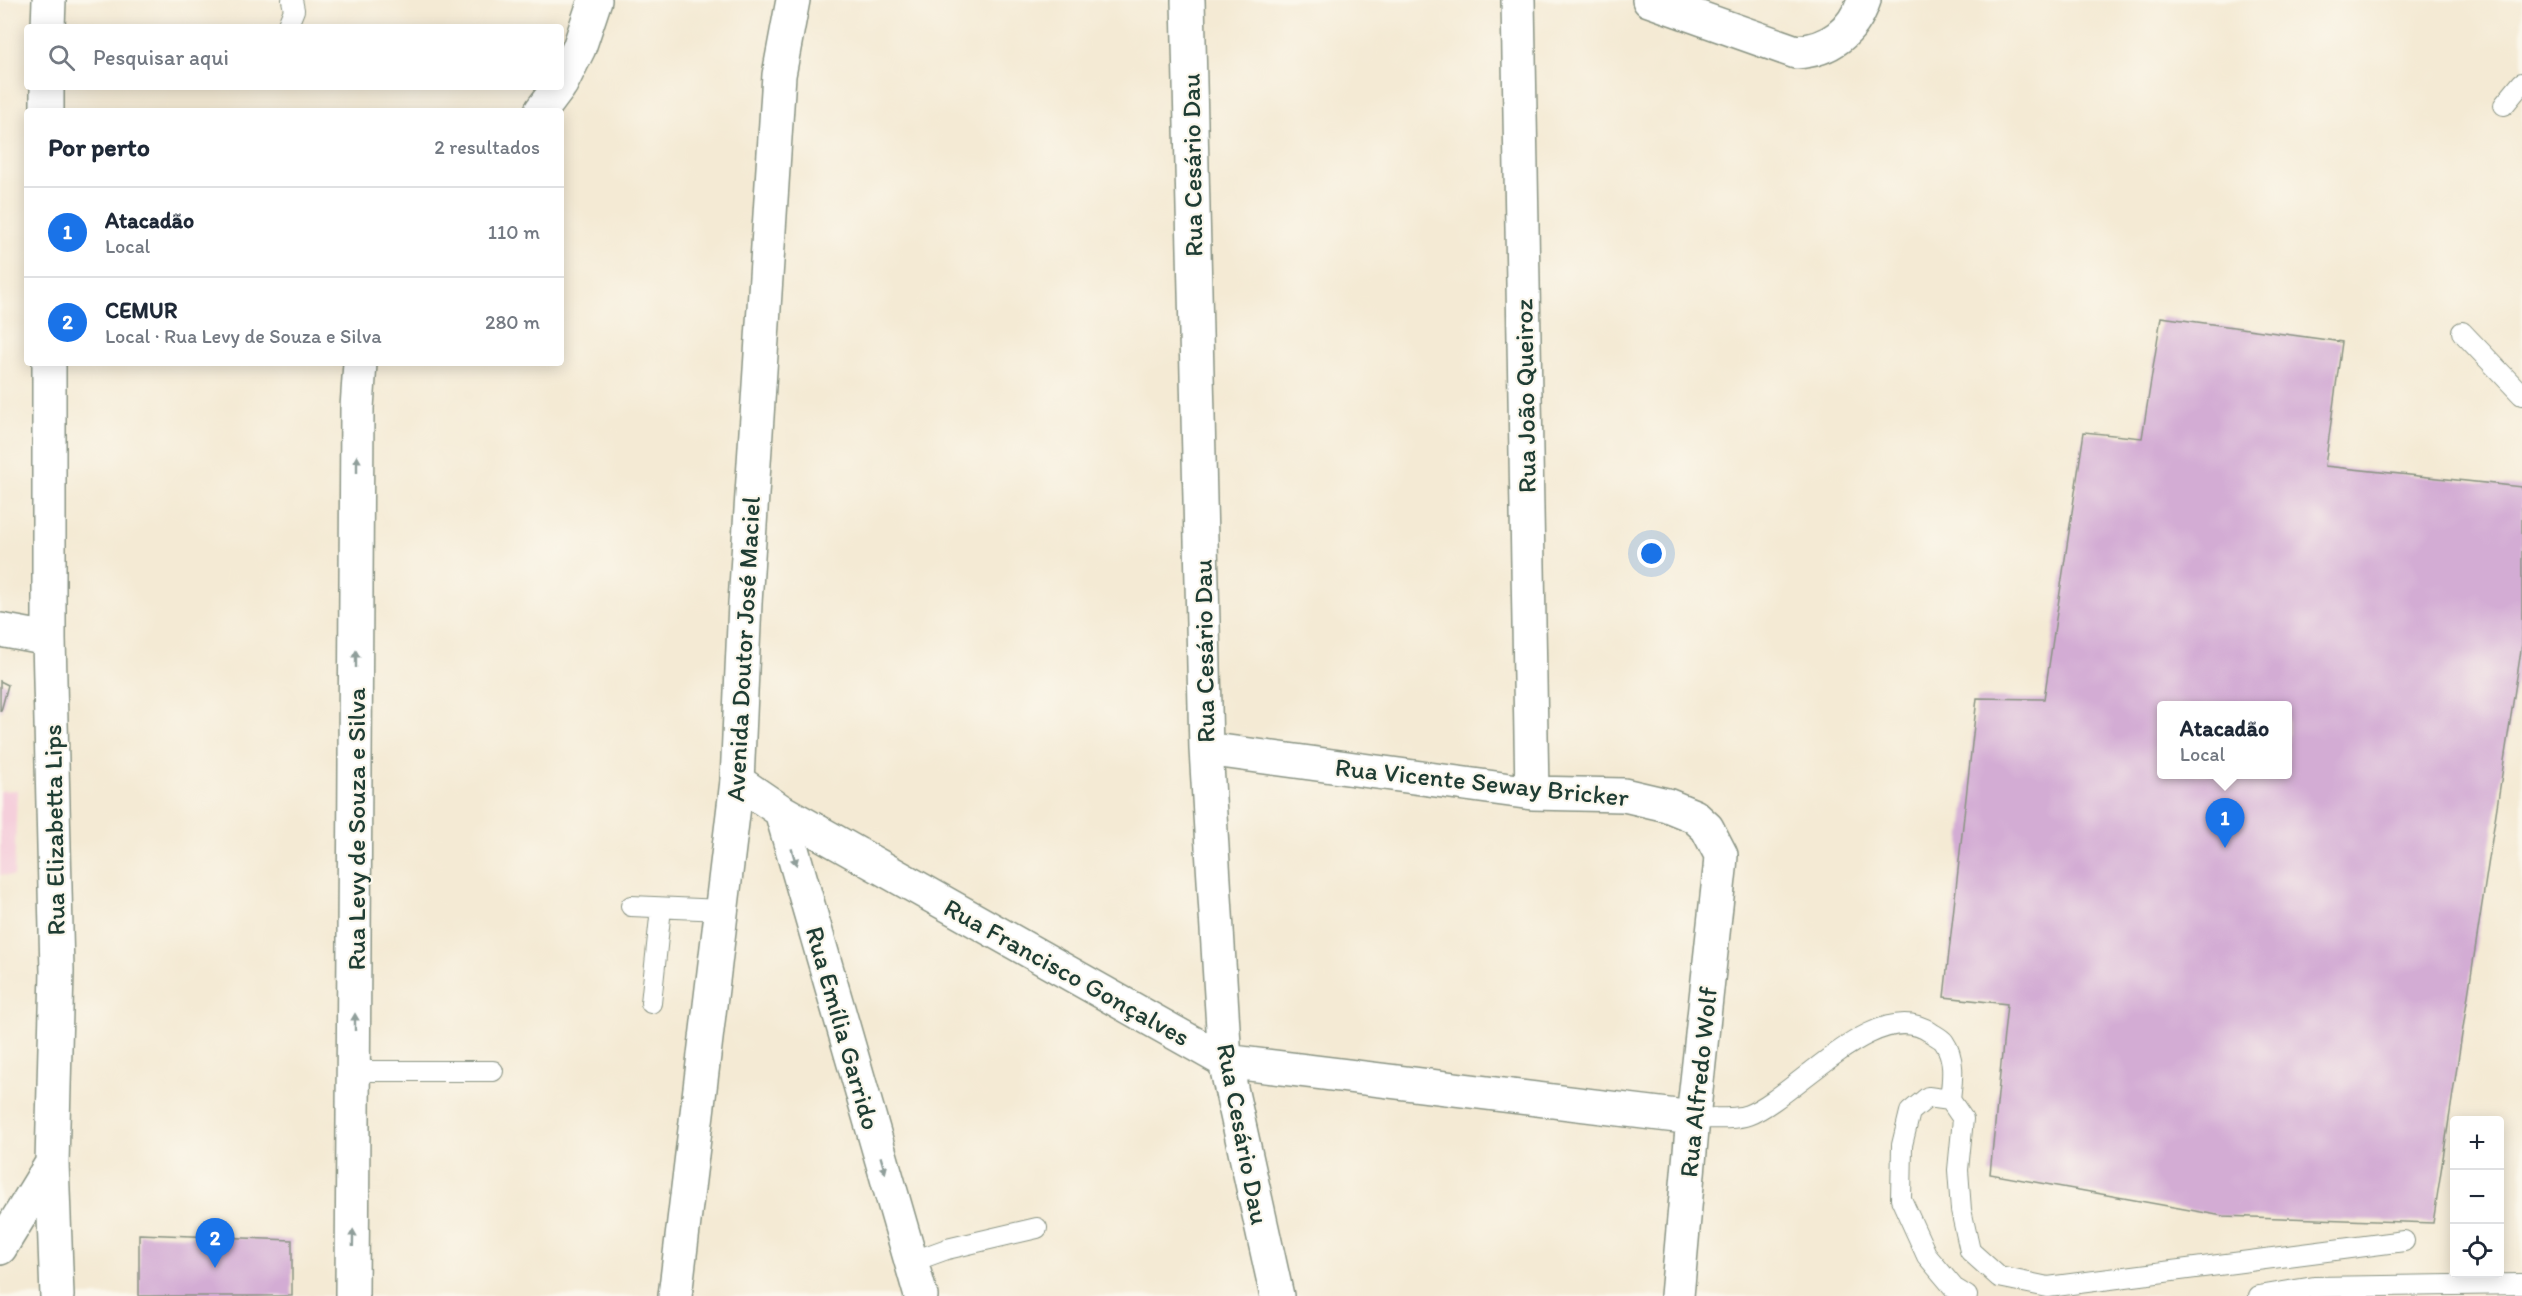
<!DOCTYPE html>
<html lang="pt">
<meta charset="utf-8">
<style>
:root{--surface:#fff;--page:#f2f2f3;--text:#1f2937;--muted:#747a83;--line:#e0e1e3;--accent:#1a73e8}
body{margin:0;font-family:Itim,sans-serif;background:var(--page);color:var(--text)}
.controls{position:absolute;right:18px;bottom:18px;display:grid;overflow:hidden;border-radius:6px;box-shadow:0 3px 15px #0003}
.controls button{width:54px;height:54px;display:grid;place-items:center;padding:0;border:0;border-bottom:2px solid var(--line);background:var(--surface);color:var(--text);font:30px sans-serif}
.you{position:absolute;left:1652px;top:554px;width:21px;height:21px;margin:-15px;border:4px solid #fff;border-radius:50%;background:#1a73e8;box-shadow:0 0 0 9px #1a73e833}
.badge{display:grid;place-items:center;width:39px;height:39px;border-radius:50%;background:var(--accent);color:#fff;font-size:20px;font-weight:700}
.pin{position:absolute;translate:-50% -50px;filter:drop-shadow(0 2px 3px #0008)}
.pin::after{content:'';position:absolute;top:32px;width:21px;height:18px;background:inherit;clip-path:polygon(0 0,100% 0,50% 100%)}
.popup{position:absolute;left:2157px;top:701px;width:135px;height:78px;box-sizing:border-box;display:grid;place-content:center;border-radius:6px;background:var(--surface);filter:drop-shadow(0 2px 4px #0005);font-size:20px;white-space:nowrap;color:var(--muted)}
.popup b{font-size:22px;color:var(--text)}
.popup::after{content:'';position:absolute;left:50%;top:100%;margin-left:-12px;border:12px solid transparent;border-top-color:var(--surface)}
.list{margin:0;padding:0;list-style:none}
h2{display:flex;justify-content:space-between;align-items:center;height:78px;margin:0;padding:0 24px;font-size:26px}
h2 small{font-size:20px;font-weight:400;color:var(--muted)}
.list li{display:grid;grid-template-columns:39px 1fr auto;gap:18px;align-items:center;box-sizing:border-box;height:90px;padding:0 24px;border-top:2px solid var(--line)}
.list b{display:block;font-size:22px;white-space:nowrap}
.list p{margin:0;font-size:20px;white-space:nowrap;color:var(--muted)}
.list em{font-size:20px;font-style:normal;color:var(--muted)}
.icon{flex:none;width:33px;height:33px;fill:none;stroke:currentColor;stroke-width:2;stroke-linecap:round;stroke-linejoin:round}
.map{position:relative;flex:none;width:2522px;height:1296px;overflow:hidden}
.search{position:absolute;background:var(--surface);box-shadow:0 3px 15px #0003;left:24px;top:24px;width:540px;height:66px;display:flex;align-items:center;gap:15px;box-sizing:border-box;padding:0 21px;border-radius:6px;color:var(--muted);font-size:22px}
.panel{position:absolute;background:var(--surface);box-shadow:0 3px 15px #0003;left:24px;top:108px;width:540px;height:258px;border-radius:6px}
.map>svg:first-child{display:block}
</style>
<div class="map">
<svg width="2522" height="1296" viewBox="0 0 2522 1296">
<rect width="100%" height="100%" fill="#fbf7ec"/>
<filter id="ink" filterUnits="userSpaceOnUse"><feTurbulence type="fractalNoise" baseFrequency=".0167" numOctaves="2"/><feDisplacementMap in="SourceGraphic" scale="12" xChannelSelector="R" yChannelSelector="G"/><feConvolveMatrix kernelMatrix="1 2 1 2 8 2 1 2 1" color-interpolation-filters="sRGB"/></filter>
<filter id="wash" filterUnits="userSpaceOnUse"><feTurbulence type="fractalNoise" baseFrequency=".008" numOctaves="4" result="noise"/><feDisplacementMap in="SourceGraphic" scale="24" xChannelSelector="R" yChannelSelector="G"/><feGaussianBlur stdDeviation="1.35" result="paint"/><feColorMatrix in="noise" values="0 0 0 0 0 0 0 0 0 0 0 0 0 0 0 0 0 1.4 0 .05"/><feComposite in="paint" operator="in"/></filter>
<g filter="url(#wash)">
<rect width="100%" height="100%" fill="#f4ead4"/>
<path fill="#f5cfdb" d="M17,790L14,876L0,875V791Z"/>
<g id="blocks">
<path fill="#d3acd4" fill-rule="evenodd" d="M2161,317L2342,342L2325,466L2522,487V644L2433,1223L2223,1216L1990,1174L2007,1004L1944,997L1977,698L2044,699L2084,432L2142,438ZM2162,706H2288V774H2162Z
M0,681L8,685L1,711H0Z
M139,1234L292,1240V1296H139Z"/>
</g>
</g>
<g filter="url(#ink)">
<use href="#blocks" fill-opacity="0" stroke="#8a9484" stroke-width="1.5"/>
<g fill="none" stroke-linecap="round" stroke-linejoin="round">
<g stroke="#8a9484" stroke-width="22">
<path id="service" d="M287,27L294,10L292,0
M2504,105L2522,83
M2462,332L2522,395
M631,906L722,910
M651,1003L661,908
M355,1071H493
M1693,1118C1707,1118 1735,1120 1748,1115C1795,1097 1877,995 1930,1032C1934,1035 1941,1038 1944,1042C1956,1059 1952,1082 1950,1100
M911,1262L947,1249L1037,1228
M1967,1296L1954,1288L1927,1256L1901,1199L1902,1145L1910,1112L1928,1097L1950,1100L1963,1119L1958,1170L1961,1210L1970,1251L1999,1277L2048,1287L2404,1241
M2259,1296L2314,1287L2522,1284"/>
</g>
<g stroke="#8a9484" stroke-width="36">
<path id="minor" d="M1188,0L1206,749L1225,1061L1277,1296
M1518,0L1532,793
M1649,0L1796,52C1830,50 1853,32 1864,0
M48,27L49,0
M561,84L579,48L595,0
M47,87V111
M541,111L559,87
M49,363V639L57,971L52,1163L57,1296
M0,630L49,639
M1206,749L1532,793L1624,795L1667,805L1694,816L1707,828L1721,855L1720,869L1693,1118L1677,1296
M737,781L781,811L921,1296
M781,811L1225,1061L1693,1118
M0,1248L52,1163
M352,1296L357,408L360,363"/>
</g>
<g stroke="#8a9484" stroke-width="36">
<path id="tertiary" d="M675,1296L737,781L745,603L779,75L793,0"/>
</g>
<use href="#service" stroke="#fff" stroke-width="20"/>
<use href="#minor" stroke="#fff" stroke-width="33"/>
<use href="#tertiary" stroke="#fff" stroke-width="33"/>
</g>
<defs><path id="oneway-solid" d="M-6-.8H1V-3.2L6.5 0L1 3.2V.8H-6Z" transform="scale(1.5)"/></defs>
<g fill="#8f9e9a">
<use href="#oneway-solid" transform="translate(357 464) rotate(-90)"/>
<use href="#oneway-solid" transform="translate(356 659) rotate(-90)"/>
<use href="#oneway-solid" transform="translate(794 857) rotate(74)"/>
<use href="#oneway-solid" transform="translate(355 1022) rotate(-90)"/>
<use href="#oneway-solid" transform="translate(883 1165) rotate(74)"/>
<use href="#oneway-solid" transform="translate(353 1238) rotate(-89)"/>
</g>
</g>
<g text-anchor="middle" stroke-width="4.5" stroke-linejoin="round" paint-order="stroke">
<g font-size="26" fill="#1f3d34" stroke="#fbf7ec">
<text transform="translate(1192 165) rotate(-91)" y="9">Rua Cesário Dau</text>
<text transform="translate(1525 396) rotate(-91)" y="9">Rua João Queiroz</text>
<text transform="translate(743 649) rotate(-87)" y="9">Avenida Doutor José Maciel</text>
<text transform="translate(1204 651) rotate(-91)" y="9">Rua Cesário Dau</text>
<text transform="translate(1482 782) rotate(6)" y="9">Rua Vicente Seway Bricker</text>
<text transform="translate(356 829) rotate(-90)" y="9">Rua Levy de Souza e Silva</text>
<text transform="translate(54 830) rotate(-91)" y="9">Rua Elizabetta Lips</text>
<text transform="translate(1067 972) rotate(29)" y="9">Rua Francisco Gonçalves</text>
<text transform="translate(843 1028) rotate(74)" y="9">Rua Emília Garrido</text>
<text transform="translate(1698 1082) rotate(-84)" y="9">Rua Alfredo Wolf</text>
<text transform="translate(1243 1134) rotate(79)" y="9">Rua Cesário Dau</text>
</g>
</g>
</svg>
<div class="controls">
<button>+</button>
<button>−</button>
<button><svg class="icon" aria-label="locate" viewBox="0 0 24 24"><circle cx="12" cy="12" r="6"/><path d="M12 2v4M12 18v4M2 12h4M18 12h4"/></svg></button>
</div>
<div class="you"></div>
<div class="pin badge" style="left:2225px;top:848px">1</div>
<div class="popup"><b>Atacadão</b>Local</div>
<div class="pin badge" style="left:215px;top:1268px">2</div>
<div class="search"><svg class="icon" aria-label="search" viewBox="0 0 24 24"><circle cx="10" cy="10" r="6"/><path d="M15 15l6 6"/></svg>Pesquisar aqui</div>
<section class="panel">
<h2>Por perto<small>2 resultados</small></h2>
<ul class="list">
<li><span class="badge">1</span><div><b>Atacadão</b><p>Local</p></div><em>110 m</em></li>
<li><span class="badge">2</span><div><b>CEMUR</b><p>Local · Rua Levy de Souza e Silva</p></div><em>280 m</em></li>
</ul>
</section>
</div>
